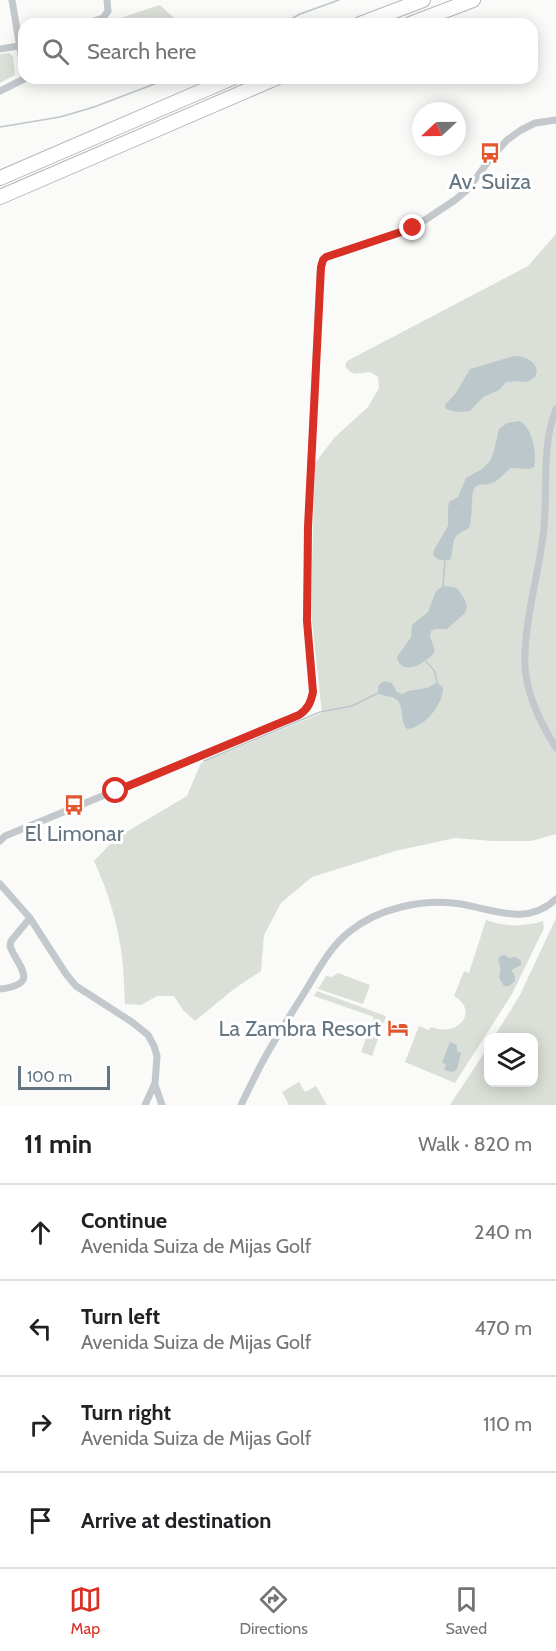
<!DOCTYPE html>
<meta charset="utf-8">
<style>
:root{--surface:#fff;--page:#f6f6f6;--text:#202124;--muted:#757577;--line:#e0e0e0;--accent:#d93025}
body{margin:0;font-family:Cabin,sans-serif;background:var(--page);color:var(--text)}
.controls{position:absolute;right:18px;bottom:18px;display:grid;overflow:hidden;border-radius:12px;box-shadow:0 3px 15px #0003}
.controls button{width:54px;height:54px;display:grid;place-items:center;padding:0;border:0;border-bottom:2px solid var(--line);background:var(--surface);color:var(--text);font:30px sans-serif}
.compass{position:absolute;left:412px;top:102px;width:54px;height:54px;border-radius:50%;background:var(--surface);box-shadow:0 3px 15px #0003;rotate:248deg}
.scale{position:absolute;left:18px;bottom:15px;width:92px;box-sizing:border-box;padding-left:6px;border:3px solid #657683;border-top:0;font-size:16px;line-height:21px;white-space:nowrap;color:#657683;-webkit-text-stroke:4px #fff;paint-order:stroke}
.stop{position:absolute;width:18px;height:18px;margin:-14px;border:4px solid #d93025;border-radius:50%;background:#fff}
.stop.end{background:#d93025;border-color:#fff;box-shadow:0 2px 6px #0008}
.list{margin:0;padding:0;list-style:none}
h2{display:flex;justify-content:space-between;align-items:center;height:78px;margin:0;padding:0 24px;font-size:26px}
h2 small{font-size:20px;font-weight:400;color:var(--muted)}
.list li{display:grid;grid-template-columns:39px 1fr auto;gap:18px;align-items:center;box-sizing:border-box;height:96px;padding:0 24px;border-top:2px solid var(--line)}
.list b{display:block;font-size:22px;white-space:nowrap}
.list p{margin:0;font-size:20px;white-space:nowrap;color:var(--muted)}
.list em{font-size:20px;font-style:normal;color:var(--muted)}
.icon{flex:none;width:33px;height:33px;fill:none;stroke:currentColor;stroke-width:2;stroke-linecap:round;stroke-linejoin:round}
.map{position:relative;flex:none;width:556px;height:1105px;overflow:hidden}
.search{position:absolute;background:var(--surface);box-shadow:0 3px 15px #0003;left:18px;right:18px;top:18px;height:66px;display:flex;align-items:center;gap:15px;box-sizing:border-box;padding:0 21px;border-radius:18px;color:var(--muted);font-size:22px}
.sheet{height:462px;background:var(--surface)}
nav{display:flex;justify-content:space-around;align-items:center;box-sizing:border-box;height:84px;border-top:2px solid var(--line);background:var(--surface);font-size:16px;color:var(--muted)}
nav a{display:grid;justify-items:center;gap:3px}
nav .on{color:var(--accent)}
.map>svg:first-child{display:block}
</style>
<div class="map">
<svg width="556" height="1105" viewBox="0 0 556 1105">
<rect width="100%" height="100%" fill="#fafaf8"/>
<path fill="#dadfd7" d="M160,5L174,18L158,24H102Z
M9,53L13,56L15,75L0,83V54Z
M556,234V834L531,841H492L455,838L395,851L312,877L281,903L264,935L261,971L234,989L195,1021L183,1010L174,996H157L141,1005L125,1004C124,989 124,972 122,957C118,924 108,891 94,861L116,838L187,796L201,763L322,713L312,621V563L315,463L335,437L368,407L379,388L378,377L370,372C358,373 353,377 345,366L347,361L528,266Z
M556,918V1105H450L488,1047V1082H534V1038L494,1037L520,995Z
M486,920C506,927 523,927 543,921L544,928L512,994L455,1083L405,1062L419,1026L429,1030L431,1027C460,1038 479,1010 454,996L464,971L469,973Z
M338,973L370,985L363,1004L318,989L326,976L332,977Z
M317,991L386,1016L372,1056L361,1052L374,1017L314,996Z
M299,1082L305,1092L316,1086L327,1105H289L282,1092Z"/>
<path fill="#bbc7cb" d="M514,356C524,356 535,360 537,371L535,377L528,382L516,381L506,382L499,390L483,397L470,411L457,412L446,409L445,405L456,393L470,369Z
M520,421C533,429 537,453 534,467L529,469L511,468C505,472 500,480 492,483C486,486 478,482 474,489C471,492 473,518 469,528C466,530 459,533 456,536C451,543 454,553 450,560C443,561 436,560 433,554L434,550L448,526V508L449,502L458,497L466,478L482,469L490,461L494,451L499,429L507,423Z
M443,586L453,587L458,589L465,600L467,607L465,613L447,629H435L431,631L430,636L435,651C428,663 401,678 397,657L411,637L412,625L428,612L436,591Z
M384,681L392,683L397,692L403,694L408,691L427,688L436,683H438L443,688C443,705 424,728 407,729C399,721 405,708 397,700C392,695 383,697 378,693V686Z
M502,955H505L509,958L516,957L521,961V965L511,970L515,976V981L509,986H504L499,978C499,976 500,974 500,971C502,964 494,961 502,955Z
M450,1042L457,1045V1051L461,1053L457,1069L453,1072L444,1070L446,1065L442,1062Z"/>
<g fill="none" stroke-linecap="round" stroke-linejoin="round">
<path stroke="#bbc7cb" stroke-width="1.5" d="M282,24L300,14L339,0
M0,127L60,117L94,107L170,78
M443,586L445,561
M426,662C434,668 436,673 437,683
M204,761L320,712L352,706L378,693"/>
<g stroke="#b4b9bd" stroke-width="16">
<path id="motorway" d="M360,24L423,0
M410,24L473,0
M0,178L232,78
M0,197L276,78"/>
</g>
<path stroke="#c3c8cc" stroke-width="7" d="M12,0L24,72
M85,24L103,18L108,11L107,0
M173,24L177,23
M0,49L24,45
M0,91L26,78
M556,409C540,449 549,494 543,536C538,577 523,627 525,667C527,696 541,724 556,748
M0,841L5,836L275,725C295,717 308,715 313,692L307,621L308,527L320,273L323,260L326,257L413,228L455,200L468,189L490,159L507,140L521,130L535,123L556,120
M0,884L30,918L66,974L76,986L132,1022L148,1035L154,1046L157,1056L155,1083L145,1105
M0,989C42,984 17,966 10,946L11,941L30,918
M155,1085L162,1105
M241,1105C250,1087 258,1069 268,1052C280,1031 293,1011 306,990C318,970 330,947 349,932C378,908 424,898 461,904C495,910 527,926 556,899"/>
<use href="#motorway" stroke="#fff" stroke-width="14"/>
</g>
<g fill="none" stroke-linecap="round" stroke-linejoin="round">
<path stroke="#d93025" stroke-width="8" d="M116,791L299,715C308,709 311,702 313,692L307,621L308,527L321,267L323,260L326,257L413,228"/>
</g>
<defs>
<g id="bus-bare" transform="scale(1.62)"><path d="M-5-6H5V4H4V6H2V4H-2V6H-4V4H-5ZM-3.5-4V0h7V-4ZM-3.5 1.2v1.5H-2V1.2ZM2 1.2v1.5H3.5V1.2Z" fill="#e4572e" stroke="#fff" stroke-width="2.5" paint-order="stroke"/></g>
<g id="hotel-bare" transform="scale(1.62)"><path d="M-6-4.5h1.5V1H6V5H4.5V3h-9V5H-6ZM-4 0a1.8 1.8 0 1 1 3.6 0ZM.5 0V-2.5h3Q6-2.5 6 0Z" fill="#e4572e" stroke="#fff" stroke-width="2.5" paint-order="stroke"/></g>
</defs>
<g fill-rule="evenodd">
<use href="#bus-bare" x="490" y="153"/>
<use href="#bus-bare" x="74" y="805"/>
<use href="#hotel-bare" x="398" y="1028"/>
</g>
<g text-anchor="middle" stroke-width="6" stroke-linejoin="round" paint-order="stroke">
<g font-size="22" fill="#657683" stroke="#fff">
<text x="490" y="189">Av. Suiza</text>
<text x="74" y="841">El Limonar</text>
<text x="381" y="1036" text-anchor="end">La Zambra Resort</text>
</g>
</g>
</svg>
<div class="controls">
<button><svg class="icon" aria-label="layers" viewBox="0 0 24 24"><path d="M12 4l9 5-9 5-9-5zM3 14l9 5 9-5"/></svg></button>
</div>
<svg class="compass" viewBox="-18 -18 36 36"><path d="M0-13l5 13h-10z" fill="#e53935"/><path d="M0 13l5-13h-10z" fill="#757577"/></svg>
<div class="scale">100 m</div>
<div class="stop" style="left:116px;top:791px"></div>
<div class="stop end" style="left:413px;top:228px"></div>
<div class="search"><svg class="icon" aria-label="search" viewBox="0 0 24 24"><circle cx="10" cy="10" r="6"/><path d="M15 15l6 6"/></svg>Search here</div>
</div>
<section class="sheet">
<h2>11 min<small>Walk · 820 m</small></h2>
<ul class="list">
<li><svg class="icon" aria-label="ahead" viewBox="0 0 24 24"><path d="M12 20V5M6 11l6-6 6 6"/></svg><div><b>Continue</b><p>Avenida Suiza de Mijas Golf</p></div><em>240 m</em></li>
<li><svg class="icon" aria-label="left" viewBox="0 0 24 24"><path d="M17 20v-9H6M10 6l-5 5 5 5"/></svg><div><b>Turn left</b><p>Avenida Suiza de Mijas Golf</p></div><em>470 m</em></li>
<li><svg class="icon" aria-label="right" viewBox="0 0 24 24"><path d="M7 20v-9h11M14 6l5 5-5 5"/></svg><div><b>Turn right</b><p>Avenida Suiza de Mijas Golf</p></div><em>110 m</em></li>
<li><svg class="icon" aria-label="arrive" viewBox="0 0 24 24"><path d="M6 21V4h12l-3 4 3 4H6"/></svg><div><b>Arrive at destination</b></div></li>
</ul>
</section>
<nav>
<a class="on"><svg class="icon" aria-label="map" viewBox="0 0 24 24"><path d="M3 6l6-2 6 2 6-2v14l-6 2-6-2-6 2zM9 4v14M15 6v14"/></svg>Map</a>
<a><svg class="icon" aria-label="directions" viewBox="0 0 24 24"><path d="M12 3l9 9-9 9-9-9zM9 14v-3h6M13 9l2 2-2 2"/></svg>Directions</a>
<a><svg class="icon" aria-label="saved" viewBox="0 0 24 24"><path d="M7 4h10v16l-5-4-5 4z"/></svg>Saved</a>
</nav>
